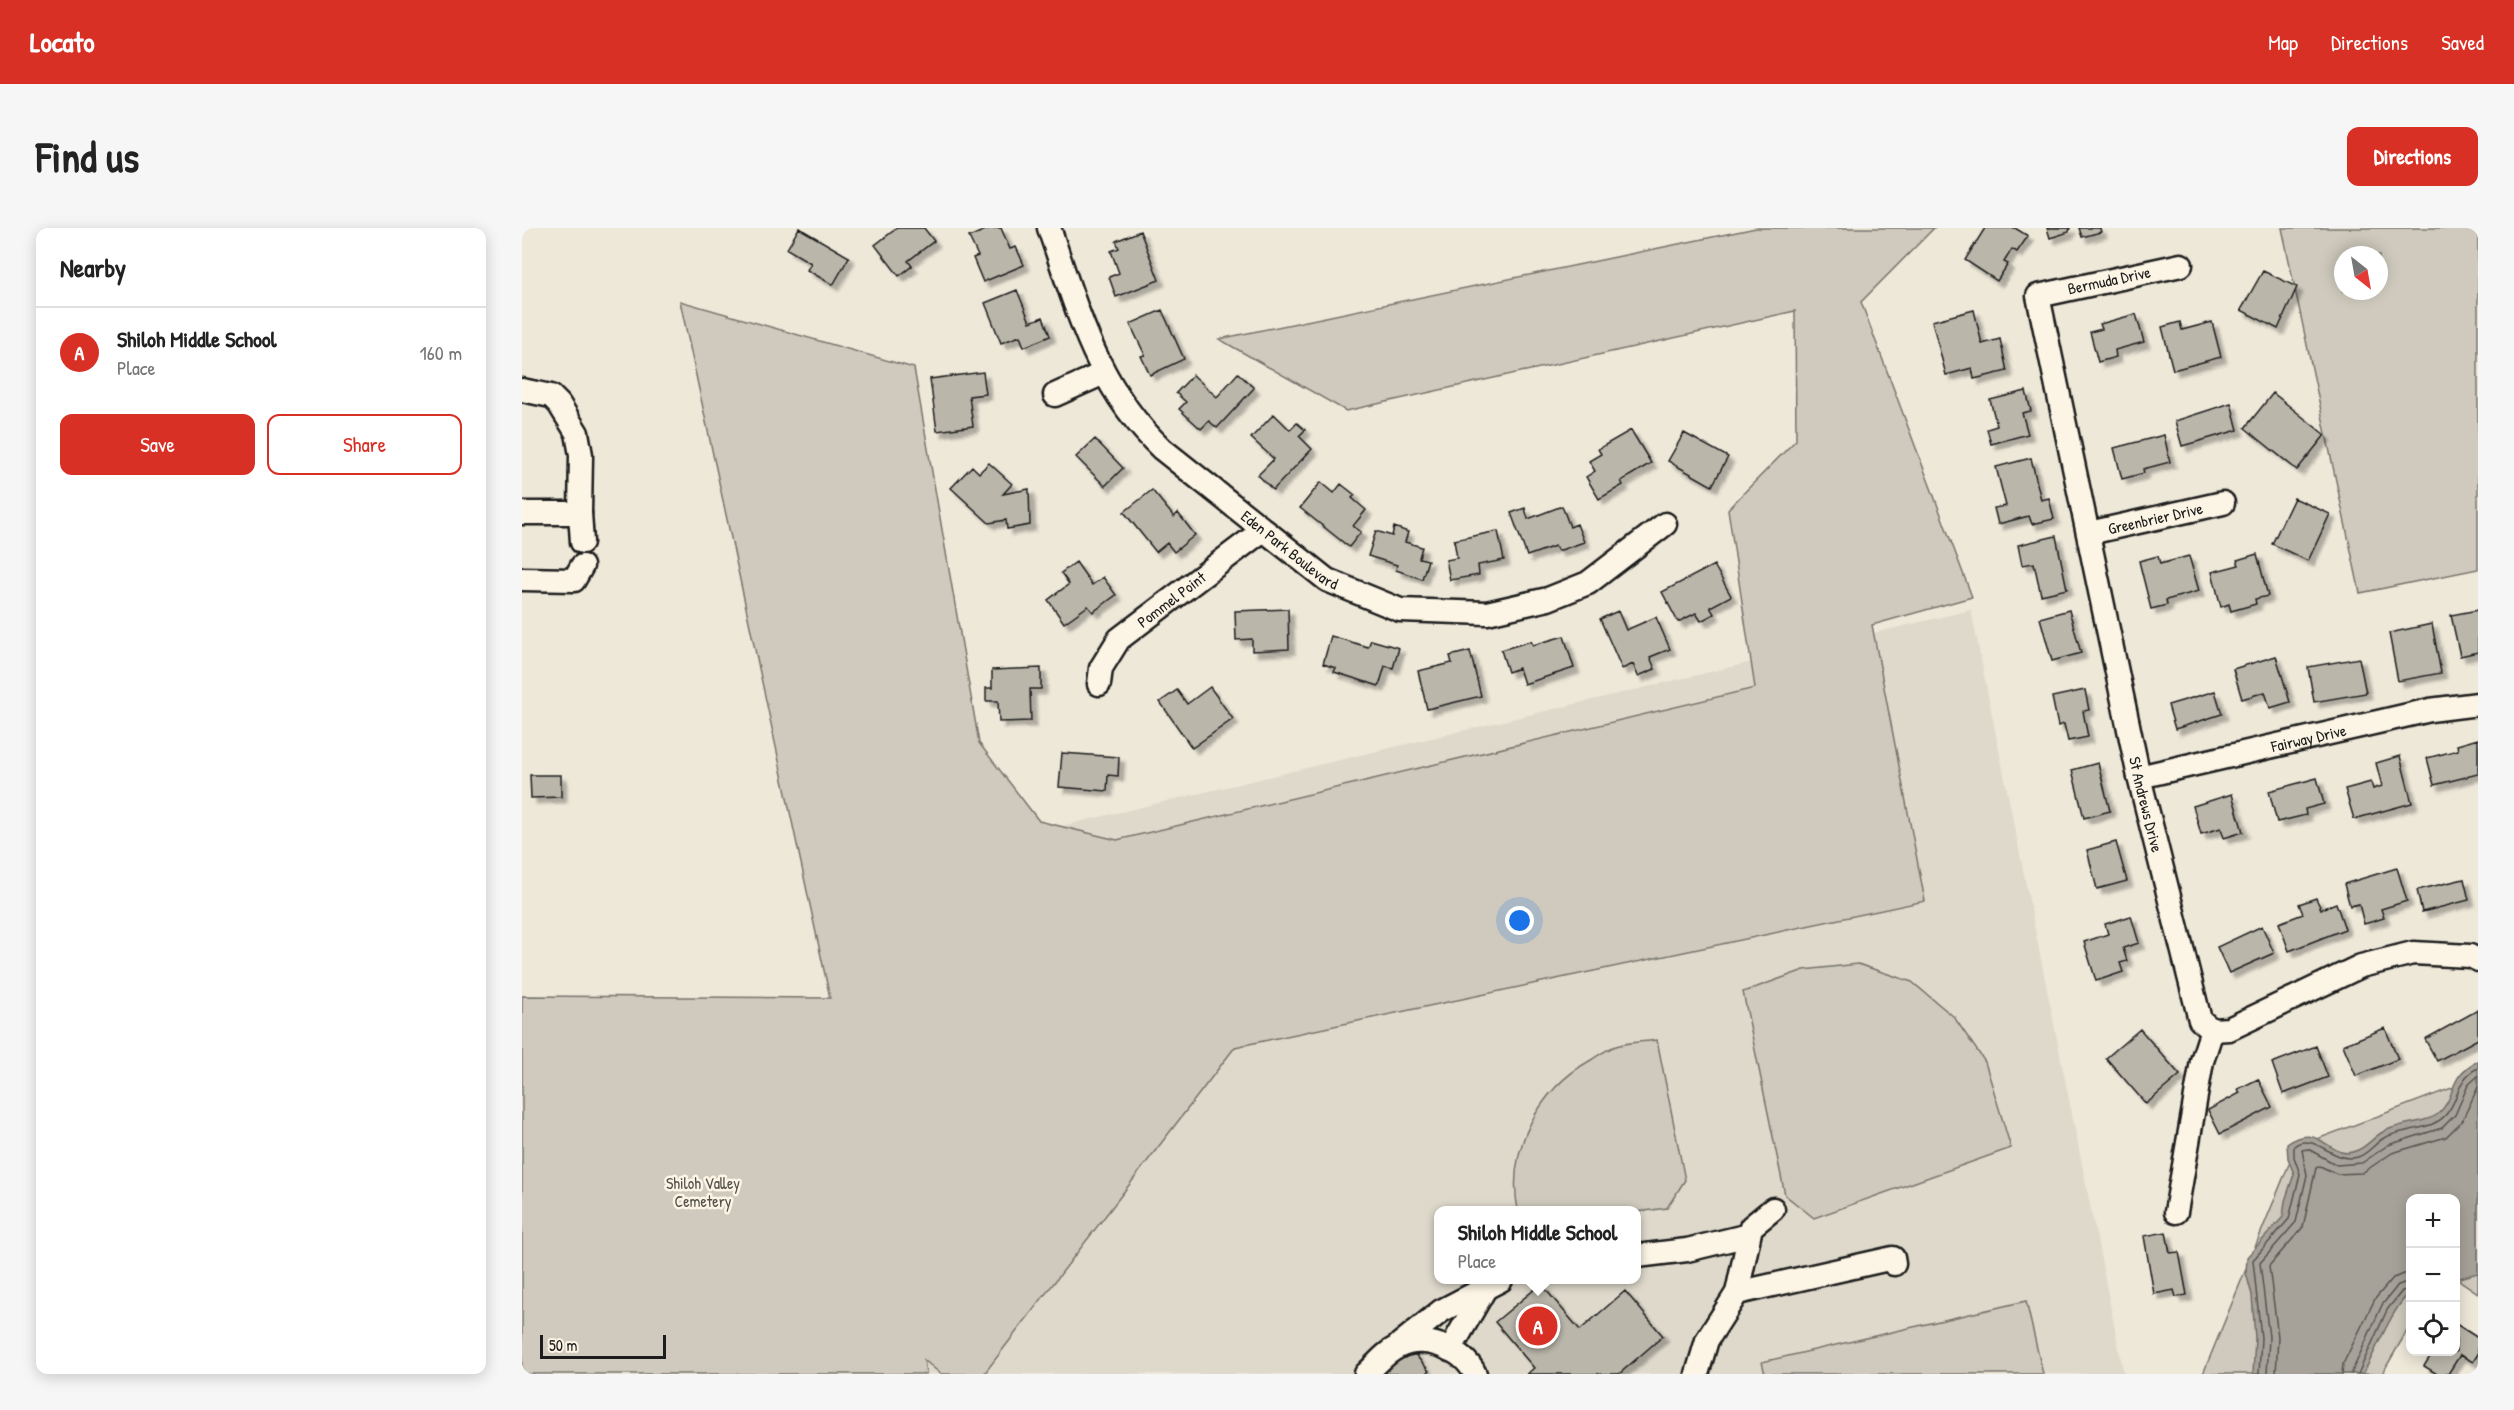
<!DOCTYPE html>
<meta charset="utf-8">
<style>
:root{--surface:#fff;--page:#f6f6f6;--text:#222;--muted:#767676;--line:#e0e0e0;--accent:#d93025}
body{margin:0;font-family:"Patrick Hand",sans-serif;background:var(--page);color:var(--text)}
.controls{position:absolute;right:18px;bottom:18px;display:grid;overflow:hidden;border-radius:12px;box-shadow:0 3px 15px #0003}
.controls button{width:54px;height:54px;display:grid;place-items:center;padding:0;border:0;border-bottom:2px solid var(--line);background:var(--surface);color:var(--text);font:30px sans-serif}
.compass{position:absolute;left:1812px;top:18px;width:54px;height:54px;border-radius:50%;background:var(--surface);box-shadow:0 3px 15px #0003;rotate:149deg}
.scale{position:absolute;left:18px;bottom:15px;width:126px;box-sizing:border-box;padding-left:6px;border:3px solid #1c1c1c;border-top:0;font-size:16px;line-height:21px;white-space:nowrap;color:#1c1c1c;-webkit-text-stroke:4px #fcf5e5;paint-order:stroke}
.you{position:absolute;left:998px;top:693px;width:21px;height:21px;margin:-15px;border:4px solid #fff;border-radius:50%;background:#1a73e8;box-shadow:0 0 0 9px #1a73e833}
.badge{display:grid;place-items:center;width:39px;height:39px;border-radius:50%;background:var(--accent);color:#fff;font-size:20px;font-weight:700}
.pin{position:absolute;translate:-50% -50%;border:3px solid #fff;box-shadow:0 2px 6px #0006}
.popup{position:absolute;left:912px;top:978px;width:207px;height:78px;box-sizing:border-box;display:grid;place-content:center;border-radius:12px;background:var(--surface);filter:drop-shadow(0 2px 4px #0005);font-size:20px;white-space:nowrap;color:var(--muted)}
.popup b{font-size:22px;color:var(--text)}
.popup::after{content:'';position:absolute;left:50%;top:100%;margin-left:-12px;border:12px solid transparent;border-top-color:var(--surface)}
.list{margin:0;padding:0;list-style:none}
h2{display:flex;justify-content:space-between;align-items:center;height:78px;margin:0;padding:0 24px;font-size:26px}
h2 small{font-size:20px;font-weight:400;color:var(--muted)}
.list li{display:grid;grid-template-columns:39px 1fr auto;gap:18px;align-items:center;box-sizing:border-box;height:90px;padding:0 24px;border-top:2px solid var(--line)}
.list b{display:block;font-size:22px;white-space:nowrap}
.list p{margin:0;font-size:20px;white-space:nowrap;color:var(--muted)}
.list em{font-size:20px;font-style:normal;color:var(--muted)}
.actions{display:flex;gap:12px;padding:18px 24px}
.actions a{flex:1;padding:14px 0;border:2px solid var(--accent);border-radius:12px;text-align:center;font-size:21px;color:var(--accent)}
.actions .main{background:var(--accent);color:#fff}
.icon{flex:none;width:33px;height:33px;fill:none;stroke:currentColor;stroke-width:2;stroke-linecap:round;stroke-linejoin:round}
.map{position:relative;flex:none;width:1956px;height:1146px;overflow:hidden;border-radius:12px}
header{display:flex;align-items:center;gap:36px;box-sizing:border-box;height:84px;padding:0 30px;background:var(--accent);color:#fff}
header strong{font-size:28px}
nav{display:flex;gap:33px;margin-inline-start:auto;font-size:21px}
.intro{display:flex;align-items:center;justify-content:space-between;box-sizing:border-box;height:144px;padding:0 36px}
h1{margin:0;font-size:42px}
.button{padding:15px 27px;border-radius:12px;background:var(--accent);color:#fff;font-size:21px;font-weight:700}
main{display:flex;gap:36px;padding:0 36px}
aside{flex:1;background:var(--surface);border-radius:12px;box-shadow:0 3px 15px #0003}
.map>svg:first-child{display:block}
</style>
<header>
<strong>Locato</strong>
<nav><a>Map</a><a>Directions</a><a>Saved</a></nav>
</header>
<div class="intro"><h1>Find us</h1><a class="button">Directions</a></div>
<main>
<aside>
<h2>Nearby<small></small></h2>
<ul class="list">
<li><span class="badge">A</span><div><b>Shiloh Middle School</b><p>Place</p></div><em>160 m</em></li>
</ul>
<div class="actions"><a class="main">Save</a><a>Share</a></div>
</aside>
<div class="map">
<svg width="1956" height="1146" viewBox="0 0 1956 1146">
<defs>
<filter id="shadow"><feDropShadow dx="5.5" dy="5.5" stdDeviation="1.5" flood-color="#0004"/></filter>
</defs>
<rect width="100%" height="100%" fill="#eee8d9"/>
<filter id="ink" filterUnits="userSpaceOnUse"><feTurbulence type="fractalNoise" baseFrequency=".0167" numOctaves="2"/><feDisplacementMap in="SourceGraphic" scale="12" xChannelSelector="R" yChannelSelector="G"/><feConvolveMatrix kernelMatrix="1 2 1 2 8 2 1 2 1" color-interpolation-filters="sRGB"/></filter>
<g filter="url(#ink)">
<path fill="#ded9cb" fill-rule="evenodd" d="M1449,382L1602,1146H404L300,655ZM917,982H1115V1052H917Z"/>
<path fill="#cfcabd" stroke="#76736c" stroke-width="1.5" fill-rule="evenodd" d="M1234,0H1412L1339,74L1450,369L1350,397L1403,673L713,819L462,1146H419L402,1132L404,1146H0V768L308,770L158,73L392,140L457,515L517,593L595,612L1233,460L1206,281L1274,212L1273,83L824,183L697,111Z
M1760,0H1956V341L1838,365ZM1821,27H1857V63H1821Z
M1336,736L1390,754L1432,789L1463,834L1489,920L1292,990L1263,967L1221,764L1282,742Z
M1135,812L1163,952L1145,980L1115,984L996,982C984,922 1017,861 1069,832C1077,827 1085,821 1094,818C1106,814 1122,814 1135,812Z
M1956,850V1065L1934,1050V970H1888V1098L1860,1146H1681L1774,919Z
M1504,1073L1521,1146H1243L1240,1134Z"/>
<path fill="#a7a299" stroke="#6f6c67" stroke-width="1.5" d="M1956,833V1045L1934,1051V970H1888V1066C1874,1072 1851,1129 1841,1146H1731L1733,1110L1730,1067L1724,1045L1725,1029L1761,989L1763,973L1772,946L1766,930L1765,916C1800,891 1807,936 1836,922C1845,918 1851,910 1859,905C1870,898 1886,896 1899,893C1905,891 1911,890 1916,886C1936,868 1924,849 1956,833Z"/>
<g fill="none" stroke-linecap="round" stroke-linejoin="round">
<path stroke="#54524e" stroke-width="1.5" d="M1737,1146L1739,1110L1731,1032L1767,991L1778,946L1772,929V918C1792,903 1811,936 1836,929C1846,926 1853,915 1862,910C1882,899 1912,904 1926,884C1938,868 1935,850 1956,840
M1745,1146L1747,1109L1738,1035L1774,994L1785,947L1780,922L1786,921L1815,937L1840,935L1866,917L1920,900L1933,887L1946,857L1956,848
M1754,1146L1756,1109L1747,1038L1781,999L1794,940L1798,938L1815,946L1840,945L1870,925L1924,909L1940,893L1956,859
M1820,1146L1821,1136L1853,1071L1871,1050L1888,1044
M1829,1146L1860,1077L1876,1057L1888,1053
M1836,1146L1865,1082L1880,1063L1888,1061"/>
</g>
<path fill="#bab6aa" stroke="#1c1c1c" stroke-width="1.5" filter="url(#shadow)" d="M277,0L327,29L311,57L285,42L289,35L265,21Z
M375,0H402L412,13L386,33L390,38L377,48L353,17Z
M468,0H479L488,21L494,19L502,37L461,54L451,30L456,28L447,9Z
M1463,0H1493L1506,8L1495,24L1490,21L1482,34L1486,36L1475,53L1443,32Z
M1525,0H1548L1547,4L1528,10Z
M1557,0H1578L1579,4L1560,9Z
M618,3L637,52L594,69L587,49L597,45L589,23L597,20L594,13Z
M1741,43L1775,59L1756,101L1719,82Z
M495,62L508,94L521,89L528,108L502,119L498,108L479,115L463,75Z
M640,82L662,131L628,147L619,128L623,127L608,96Z
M1452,82L1460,116L1478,111L1485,143L1452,151L1450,140L1424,147L1410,93Z
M1614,86L1622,114L1593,122L1594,129L1576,134L1568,104L1580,101L1578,96Z
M1658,94L1660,102L1690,94L1699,129L1651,142L1640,99Z
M461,144L464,166L447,168L451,198L415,203L408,151Z
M716,145L732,160L695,200L687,193L679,201L657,181L664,174L654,165L671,147L695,169Z
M1504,163L1509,183L1500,185L1506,206L1469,216L1465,201L1475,198L1468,172Z
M1751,165L1803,207L1775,242L1723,200Z
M1709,175L1716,202L1660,218L1653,193Z
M752,186L768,202L775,195L783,202L777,208L790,221L751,262L736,247L752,231L729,210Z
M1109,202L1129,235L1099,253L1101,257L1077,271L1064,249L1073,243L1067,233L1079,226L1076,221Z
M1162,205L1206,229L1190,258L1146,233Z
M1642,207L1648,234L1621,241L1622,245L1600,251L1592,220Z
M573,211L601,240L583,258L554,229Z
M1509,230L1519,272L1527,270L1532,291L1510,296L1507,288L1476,296L1472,280L1484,278L1474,239Z
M467,235L490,256L481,266L507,261L508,297L485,301L484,292L467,295L429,260L450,238L457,245Z
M799,254L812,265L819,256L833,267L830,270L844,282L831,298L839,304L827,319L778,280Z
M630,262L652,289L656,285L673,307L652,324L645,315L634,324L602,284Z
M1772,270L1808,286L1786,333L1750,316Z
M1040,278L1048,299L1055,296L1062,314L1036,323L1033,318L1005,328L989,285L1003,280L1006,291Z
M872,299L886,304L883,314L900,319L897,330L906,332L900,351L874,342L875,337L846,328L854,303L870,308Z
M976,303L982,332L956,337L957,347L928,352L924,332L935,330L932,312Z
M1534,308L1545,361L1519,367L1512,335L1500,337L1496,317Z
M1735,326L1746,368L1733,371L1734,376L1709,383L1707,376L1699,379L1690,344L1717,337L1715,332Z
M1636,328L1638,336L1667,328L1677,363L1644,372L1645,377L1629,381L1617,333Z
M554,334L570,357L581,349L594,367L571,384L566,378L542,395L526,372L547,356L539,345Z
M1192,337L1209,368L1188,379L1192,386L1179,393L1174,385L1156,394L1140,364Z
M766,381L767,421L730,423V411L714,412L713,383Z
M1547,382L1559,425L1530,433L1518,390Z
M1956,382V424L1938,428L1929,387Z
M1096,383L1104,402L1134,389L1148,421L1128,429L1133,441L1116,448L1111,436L1100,441L1078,391Z
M1910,396L1919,445L1876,453L1867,405Z
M809,408L846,419L849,412L877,420L871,440L863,438L857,458L812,444L814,440L801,436Z
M1042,408L1052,440L1002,456L997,440L986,444L979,422L1009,413L1011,417Z
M948,423L959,468L905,481L896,443L930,435L928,428Z
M1754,428L1768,474L1748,480L1743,464L1720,471L1711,441Z
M1837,430L1844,465L1792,474L1786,439Z
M519,440V461H508L509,493L477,494L476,473H464V460H470V442Z
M688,459L711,491L670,520L638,474L655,462L665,476Z
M1563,462L1567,482L1561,483L1566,509L1546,513L1542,496L1536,498L1530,469Z
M1693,463L1700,486L1653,501L1646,477Z
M1956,511V546L1912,557L1905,530L1936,522L1935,517Z
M540,525L597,529L596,548L586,547L585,563L537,559Z
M1878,528L1890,575L1832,591L1823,561L1849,554L1851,561L1860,558L1854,535Z
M1576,535L1588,583L1562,590L1550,542Z
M8,547H39V569L9,570Z
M1795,550L1802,576L1783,581L1784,587L1755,594L1747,563Z
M1710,566L1721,604L1702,610L1699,600L1679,606L1671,578Z
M1594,614L1605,653L1575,661L1565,622Z
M1875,640L1885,673L1859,681L1862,690L1842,696L1837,676L1828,678L1822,656Z
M1942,651L1947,672L1900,684L1895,662Z
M1794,670L1799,681L1814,675L1823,701L1767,723L1757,695L1781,686L1777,676Z
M1609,688L1617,715L1601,720L1605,733L1598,735L1601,744L1574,753L1562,714L1586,706L1583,696Z
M1740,698L1752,725L1707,745L1695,719Z
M1956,782V811L1915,833L1903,811Z
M1863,800L1876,831L1834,848L1821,817Z
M1618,801L1658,847L1624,876L1584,830Z
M1794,818L1806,849L1761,866L1750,835Z
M1736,851L1750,879L1698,906L1686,882L1718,865L1716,861Z
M1644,1004L1648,1025L1657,1024L1665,1067L1654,1069L1652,1062L1632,1066L1622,1008Z
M1019,1056L1058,1102L1103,1063L1141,1108L1097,1146H1005L1012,1140L973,1094Z
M1934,1096L1956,1110V1126L1951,1134L1938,1127L1926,1146H1915L1902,1138L1911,1124H1934Z
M887,1119L907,1143L904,1146H855Z"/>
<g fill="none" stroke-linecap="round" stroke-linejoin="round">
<g stroke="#1c1c1c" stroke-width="27">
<g id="minor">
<path id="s1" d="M527,0C556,83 574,158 640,221L805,352L878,382L965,385L1026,371L1066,355L1143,296"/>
<path id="s2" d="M1659,37L1516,68L1617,549L1678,792L1690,802L1707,801L1839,738L1891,725L1948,728L1956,732"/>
<path d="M0,162L29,168L37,176L55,205L59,227L58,285H0"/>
<path d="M533,167L582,145"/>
<path d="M58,285L60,314"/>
<path id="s3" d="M1567,305L1701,275"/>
<path d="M0,351L52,352L60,338"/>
<path id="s4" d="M577,456L579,440L597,411L741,302"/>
<path id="s5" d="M1617,549L1908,482L1956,476"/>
<path d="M1654,984L1680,833L1690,802"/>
<path d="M1115,1028L1165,1022L1227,1007"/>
<path d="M1215,1065L1371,1030L1372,1036"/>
<path d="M878,1116L919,1083L979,1052"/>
<path d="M928,1122L964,1059"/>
<path d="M844,1146C854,1137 864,1124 876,1119C901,1106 941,1120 953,1146"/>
<path d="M1175,1146L1185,1112L1215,1065L1229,999L1251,981"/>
</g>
</g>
<use href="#minor" stroke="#fcf5e5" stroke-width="22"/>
</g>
</g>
<g text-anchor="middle" stroke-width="5" stroke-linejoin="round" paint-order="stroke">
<g font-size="16" fill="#1c1c1c" stroke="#fcf5e5">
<text transform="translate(1587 52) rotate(-12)" y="6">Bermuda Drive</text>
<text dy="6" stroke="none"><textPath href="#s3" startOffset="68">Greenbrier Drive</textPath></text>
<text dy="6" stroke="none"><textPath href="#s1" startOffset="414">Eden Park Boulevard</textPath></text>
<text dy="6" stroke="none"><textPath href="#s4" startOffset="116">Pommel Point</textPath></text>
<text dy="6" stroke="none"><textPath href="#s5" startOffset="174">Fairway Drive</textPath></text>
<text dy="6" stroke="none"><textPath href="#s2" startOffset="666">St Andrews Drive</textPath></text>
</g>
<g font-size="16" fill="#52504c" stroke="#fcf5e5">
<text x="181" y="961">Shiloh Valley<tspan x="181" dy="18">Cemetery</tspan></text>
</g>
</g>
</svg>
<div class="controls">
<button>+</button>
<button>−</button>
<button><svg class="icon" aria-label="locate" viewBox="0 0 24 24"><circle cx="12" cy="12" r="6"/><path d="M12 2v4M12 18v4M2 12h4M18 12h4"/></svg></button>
</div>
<svg class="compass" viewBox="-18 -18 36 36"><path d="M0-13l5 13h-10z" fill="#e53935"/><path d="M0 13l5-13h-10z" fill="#767676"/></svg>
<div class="scale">50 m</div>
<div class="you"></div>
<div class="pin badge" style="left:1016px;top:1098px">A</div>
<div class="popup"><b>Shiloh Middle School</b>Place</div>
</div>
</main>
